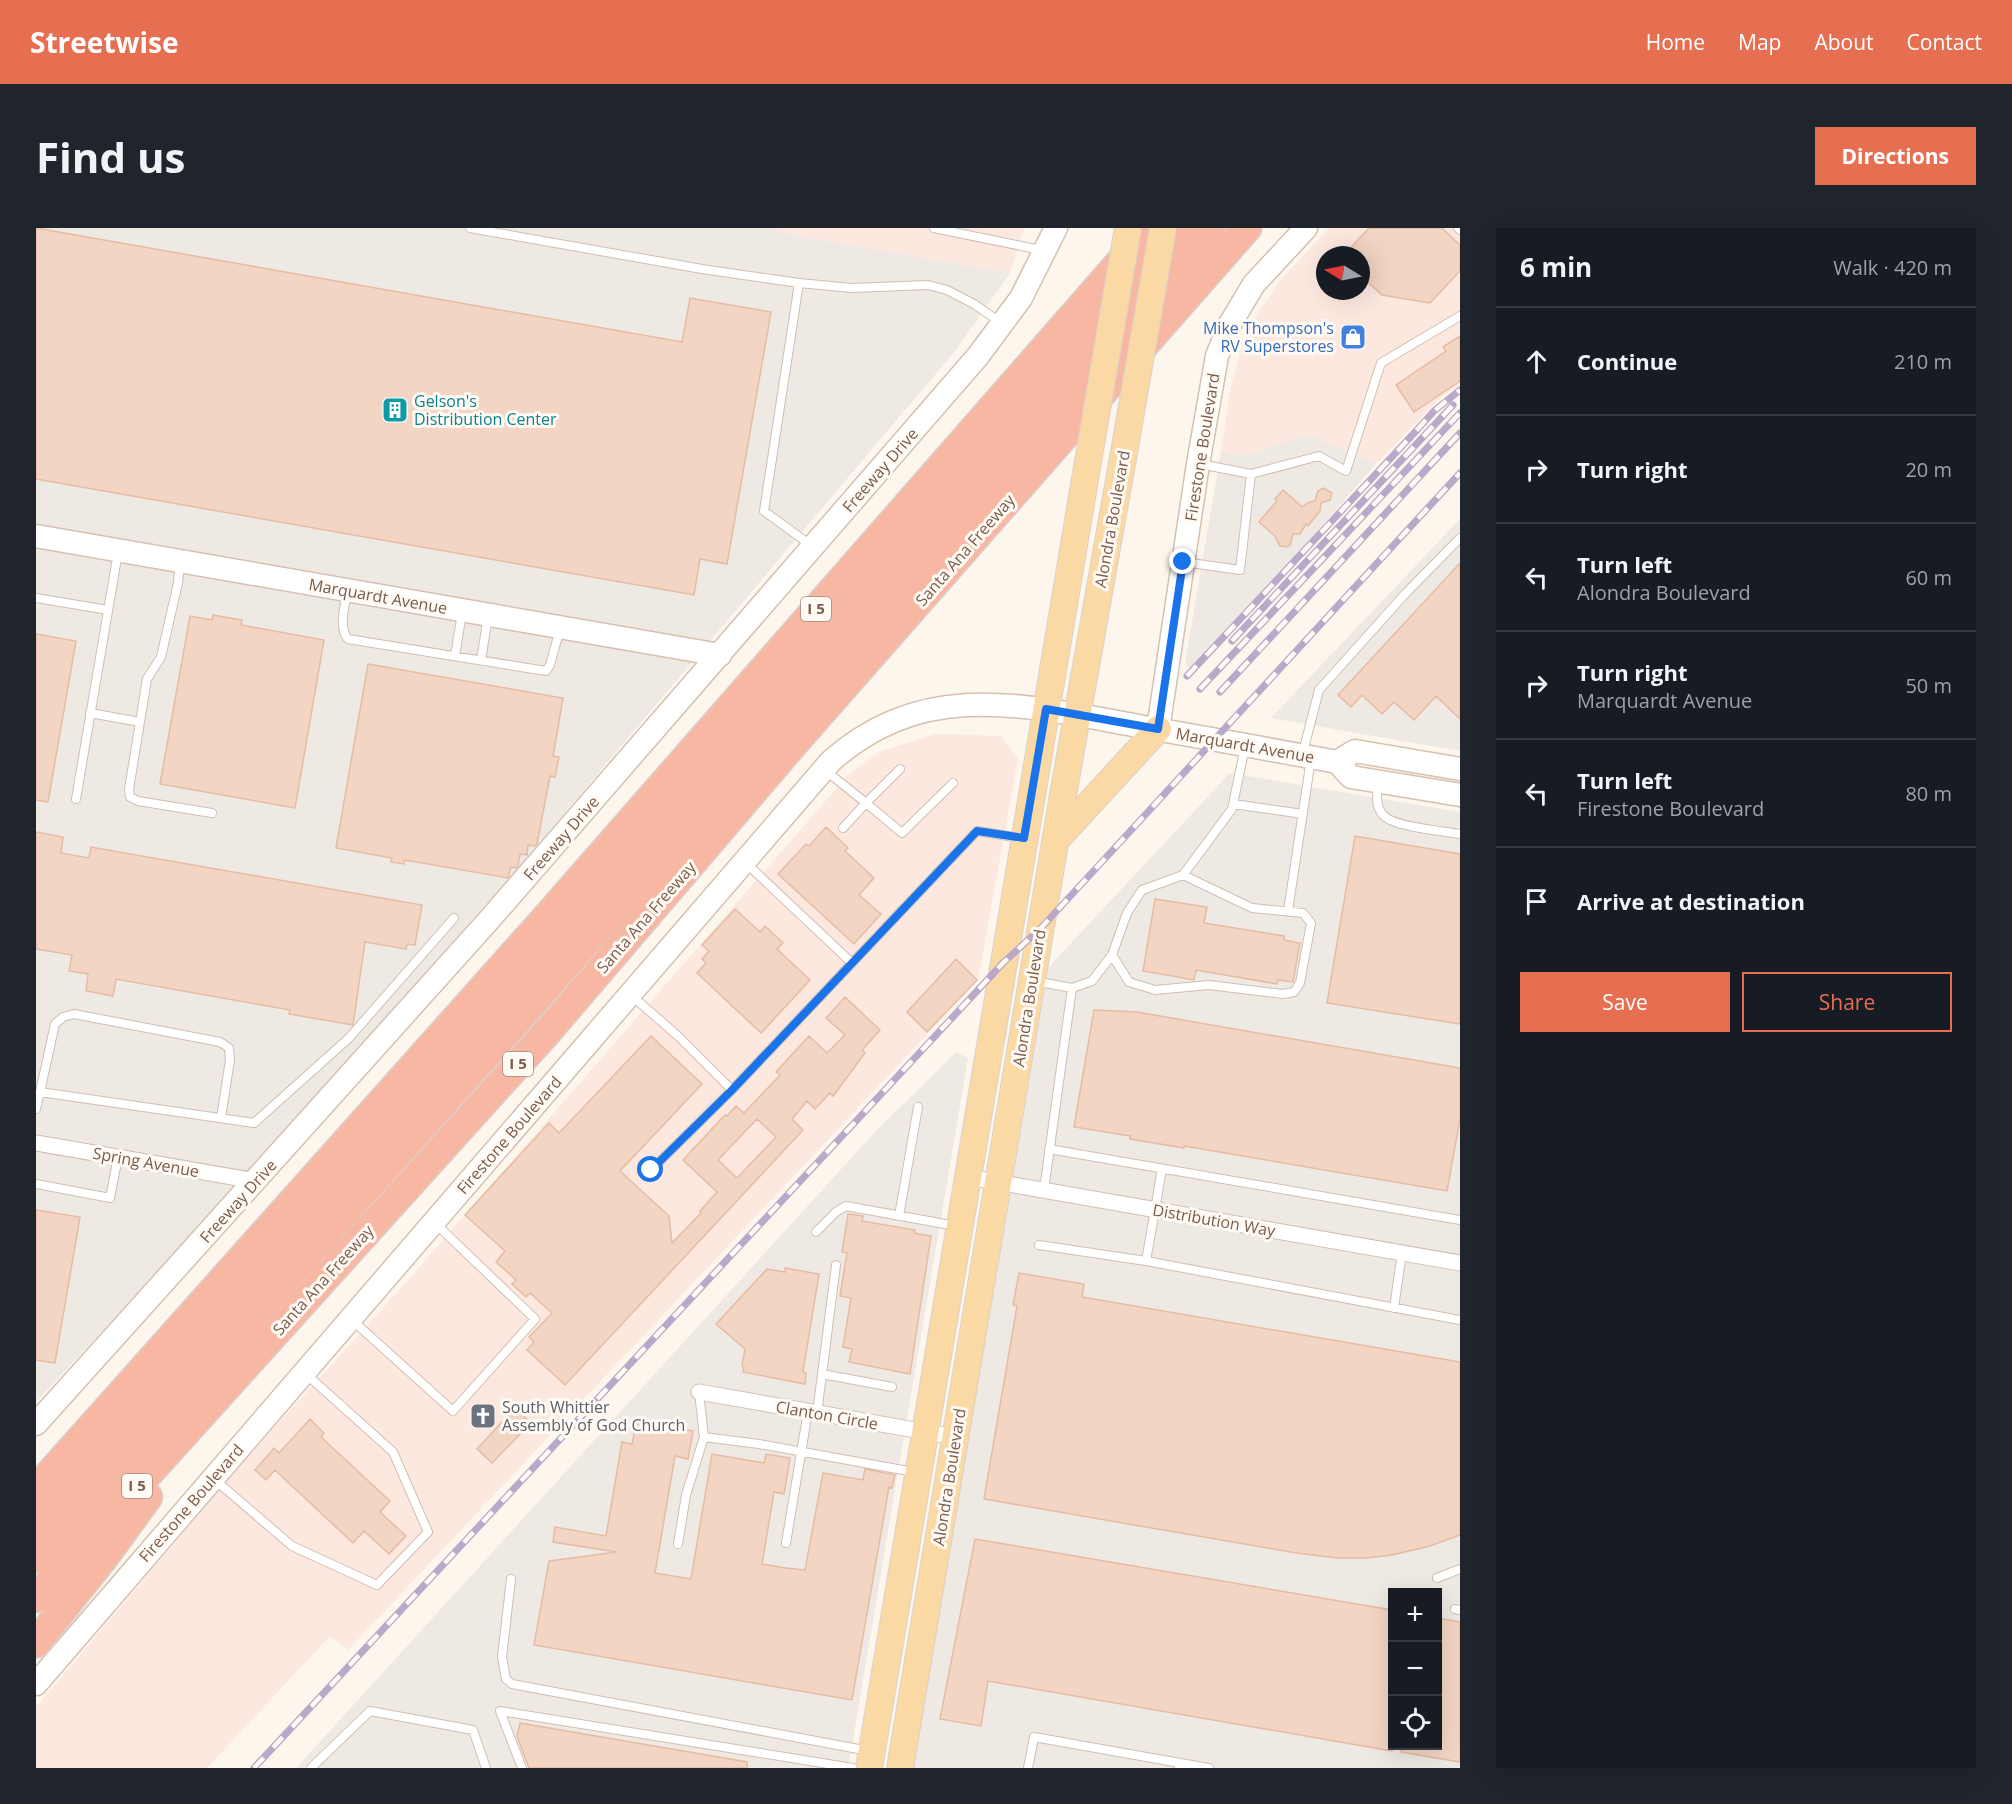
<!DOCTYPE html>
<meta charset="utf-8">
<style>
:root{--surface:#171b24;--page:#20242c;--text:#f1f3f6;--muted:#9ea1a6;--line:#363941;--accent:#e76f51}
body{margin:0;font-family:"Open Sans",sans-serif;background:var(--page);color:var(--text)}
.controls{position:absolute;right:18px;bottom:18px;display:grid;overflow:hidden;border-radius:0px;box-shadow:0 6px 24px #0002}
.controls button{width:54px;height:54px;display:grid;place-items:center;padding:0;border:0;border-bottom:2px solid var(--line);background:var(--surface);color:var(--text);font:30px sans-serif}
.compass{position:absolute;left:1280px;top:18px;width:54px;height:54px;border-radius:50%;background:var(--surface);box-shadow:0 6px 24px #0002;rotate:280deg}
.stop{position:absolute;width:18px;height:18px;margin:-14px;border:4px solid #1a73e8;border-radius:50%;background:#fff}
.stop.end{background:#1a73e8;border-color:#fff;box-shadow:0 2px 6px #0008}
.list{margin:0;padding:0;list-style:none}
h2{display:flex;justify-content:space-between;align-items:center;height:78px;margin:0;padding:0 24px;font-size:26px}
h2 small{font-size:20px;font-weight:400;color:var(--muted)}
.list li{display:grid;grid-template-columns:39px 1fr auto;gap:18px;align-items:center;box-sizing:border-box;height:108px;padding:0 24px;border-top:2px solid var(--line)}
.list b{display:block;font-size:22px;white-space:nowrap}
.list p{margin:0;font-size:20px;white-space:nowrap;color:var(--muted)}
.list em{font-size:20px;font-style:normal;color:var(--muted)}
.actions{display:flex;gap:12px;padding:18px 24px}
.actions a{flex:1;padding:14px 0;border:2px solid var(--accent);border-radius:0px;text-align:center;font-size:21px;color:var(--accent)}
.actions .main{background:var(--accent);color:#fff}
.icon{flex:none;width:33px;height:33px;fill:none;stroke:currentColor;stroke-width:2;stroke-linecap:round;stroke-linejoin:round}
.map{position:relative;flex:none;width:1424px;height:1540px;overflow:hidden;border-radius:0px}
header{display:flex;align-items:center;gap:36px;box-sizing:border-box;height:84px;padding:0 30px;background:var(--accent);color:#fff}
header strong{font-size:28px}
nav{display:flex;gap:33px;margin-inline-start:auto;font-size:21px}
.intro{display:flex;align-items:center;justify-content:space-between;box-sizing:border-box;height:144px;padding:0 36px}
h1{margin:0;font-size:42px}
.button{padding:15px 27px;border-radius:0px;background:var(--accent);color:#fff;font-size:21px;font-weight:700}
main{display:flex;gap:36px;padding:0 36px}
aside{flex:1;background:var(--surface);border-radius:0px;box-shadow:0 6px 24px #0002}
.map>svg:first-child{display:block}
</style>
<header>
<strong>Streetwise</strong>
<nav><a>Home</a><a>Map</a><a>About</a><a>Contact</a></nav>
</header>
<div class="intro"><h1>Find us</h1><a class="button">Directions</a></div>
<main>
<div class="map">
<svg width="1424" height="1540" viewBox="0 0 1424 1540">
<rect width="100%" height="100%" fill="#fdf6ec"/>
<path fill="#fde8e0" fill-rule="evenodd" d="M742,0H988L974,45L742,4Z
M1293,0H1424V157L1406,168L1341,235L1271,206L1210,228L1185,223L1194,162L1204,124L1216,94L1244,53ZM1289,27H1325V63H1289Z
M900,506L965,508L982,531L942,752L312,1422L294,1408L171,1540H0V1479L202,1240L374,1050L813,546L843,524Z"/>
<path fill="#efe9e4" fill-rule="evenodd" d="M0,0H742V4L974,45L919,123L482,640L166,996L0,1174Z
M1271,206L1341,235L1236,354L1155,441L1149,436L1185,223L1210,228Z
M1424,291V523L1235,490Z
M1194,545L1424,584V1540H876L1007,745ZM1356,1364H1402V1518H1356Z
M920,824L932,830L812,1540H260L839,904Z"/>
<path fill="#f3d5c3" stroke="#e6bba3" stroke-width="1.5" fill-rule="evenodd" d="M0,0L646,114L654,70L735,84L691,336L664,331L658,367L0,251Z
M1333,0H1406L1424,17V43L1394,75L1346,67L1325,48V27H1308Z
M1424,108V153L1378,184L1360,157L1410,123L1407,119Z
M1287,260L1296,265L1294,272L1285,275L1284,283L1272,298L1270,296L1264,306H1257L1254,317L1251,319L1244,318L1239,308L1223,294L1241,273L1239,271L1247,262L1266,279L1273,274L1279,273L1282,263Z
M1424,335V491L1400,468L1378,492L1358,474L1346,486L1326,467L1315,479L1302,467Z
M177,387L206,392L205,397L288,412L259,580L124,556L154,388L176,392Z
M0,406L40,413L12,574L0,572Z
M332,436L527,470L517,528L523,529L519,549L514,548L501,616L499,618L492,617L491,627L484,626L482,638L480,640L475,639L472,650L369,632L368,636L355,634L356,630L300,620Z
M790,599L812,620L809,623L838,650L823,667L845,686L818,716L742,646L770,616L773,618Z
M0,604L27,609L25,625L53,630L55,619L386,677L379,717L371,716L370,721L329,714L317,797L253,786L254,782L80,751L77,768L50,763L52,746L33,743L36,727L0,721Z
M1319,608L1424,626V796L1291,775Z
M1119,671L1171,679L1168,695L1248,708V712L1264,715L1257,754L1242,752L1241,756L1160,742L1158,752L1107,743Z
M699,681L724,704L729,698L747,715L741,721L774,752L725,805L661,745L670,735L666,731L673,723L666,717Z
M920,731L941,752L891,804L871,784Z
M809,769L844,802L826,822L829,825L797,868L794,865L779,881L771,873L756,891L767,902L529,1157L491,1122L498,1114L493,1109L516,1085L494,1065L490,1069L476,1056L480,1052L460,1034L469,1023L429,987L513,895L523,905L615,808L666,856L584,943L633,988L636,1015L665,985L664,983L681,964L647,932L689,887L691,888L700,878L708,885L744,847L740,844L773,808L791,825L809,807L790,790ZM721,891L740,909L701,950L682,932Z
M1058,782L1101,784L1424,840V891L1411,963L1148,918V920L1094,911V908L1038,899Z
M0,982L44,989L19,1135L0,1132Z
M812,986L827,988L826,993L879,1002L878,1005L895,1008L874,1146L813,1134L816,1121L807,1119L815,1070L804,1068L811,1025L806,1024Z
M749,1040L783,1046L767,1144L770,1145L769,1156L707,1144L708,1139L706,1138L709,1121L680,1096L731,1041L749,1044Z
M983,1045L1048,1056L1046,1069L1424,1134V1307L1394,1318L1356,1327L1331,1330H1302L1260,1325L948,1271L981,1078L977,1077Z
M479,1180L495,1195L456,1235L441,1221Z
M274,1191L288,1205L285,1209L354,1273L344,1284L370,1308L353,1326L328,1303L317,1315L239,1242L230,1252L219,1242L238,1220L243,1225Z
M600,1195L657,1203L652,1231L639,1228L619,1345L655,1351L676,1226L728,1235L730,1226L754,1230L748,1266L738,1264L726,1336L750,1340L769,1342L787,1245L827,1252L829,1241L859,1247L856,1260L853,1259L816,1472L498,1417L513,1333L581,1324L517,1314L519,1299L570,1308L586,1214L596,1216Z
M939,1311L1356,1382V1523L952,1453L945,1498L904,1491Z
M1401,1390L1424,1394V1534L1365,1524V1518H1401Z
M484,1495L711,1534V1540H493L481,1508Z"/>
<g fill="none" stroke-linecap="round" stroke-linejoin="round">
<g stroke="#d1beb0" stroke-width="10">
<path id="lane" d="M434,0L666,41L763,55L816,60L892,57L911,62L938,76L964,94
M898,0L1005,22
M1422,0L1424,2
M763,55L728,283L776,318
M1164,236L1215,246L1283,228L1310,243L1345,135L1424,88
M1148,334L1204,342L1215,246
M144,335L142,355L125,429L111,451L93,561L94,569L102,573L176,585
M311,364C309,378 302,399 312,411L510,443L514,437L524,401
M0,370L72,382
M419,428L426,385
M445,432L452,389
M54,485L104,494
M1267,524L1283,462L1369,366L1424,310
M789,542L830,575L864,541
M1342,555C1341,565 1339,578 1347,587C1357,599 1407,603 1424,606
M40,571L82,324
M1197,576L1267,586
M807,600L830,575L866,605L917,555
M1252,683L1275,531
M1076,727L1093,754L1119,762L1173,757L1247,766L1258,764L1264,755L1275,695L1267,685L1216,680L1147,647
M816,735L941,603L984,610
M998,753L1036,760L1056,753L1076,727L1091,685L1106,662L1147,647L1196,581L1209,519
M595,767L643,809L696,862
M4,864L19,796L27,789L38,786L184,814L193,820L194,832L185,890
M0,881L4,864L218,895L313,810L418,690
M1013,921L1424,992
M615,942L696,862L816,735L711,636
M0,956L74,970L82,929
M1008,962L1036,760
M863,988L882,879
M780,1004L800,984L810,978L920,998
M1003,1017L1110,1033L1126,941
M1110,1033L1424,1092
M1358,1080L1366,1025
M316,1092L417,1183L499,1091L399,995
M786,1146L856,1159
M781,1185L800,1037
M668,1209L723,1216L878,1244
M178,1251L256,1318L341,1357L392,1304L357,1224L270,1146
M750,1315L772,1183
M642,1316L650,1267L668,1209L663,1164
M1401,1350L1424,1341
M475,1351L466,1429L470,1451L476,1456L833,1523
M1419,1381L1424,1382
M1144,1535L1173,1540
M275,1540L334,1483L437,1502L450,1540
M486,1540L464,1483L817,1540
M992,1540L998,1509L1144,1535L1143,1540"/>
</g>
<g stroke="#d1beb0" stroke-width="17">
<path id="street" d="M0,915L220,953
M932,949L1424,1035
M663,1164L919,1209"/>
</g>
<g stroke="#d6c0b0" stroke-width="25">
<path id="secondary" d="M0,308L684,427
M1122,501L1162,236L1181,128L1194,96L1218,56L1270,0
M1301,534L1319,523L1424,541
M0,1196L453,692L942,128L985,70L1020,0
M0,1456L795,533C890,448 995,479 1108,499C1172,510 1237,522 1301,534L1315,549L1424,567"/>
</g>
<g stroke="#dad1cd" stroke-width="28">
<path id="primary" d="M1019,613L1122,501
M833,1540L1048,257
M864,1540L1026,573L1090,213"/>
</g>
<g stroke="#dad1cd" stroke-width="31">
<path id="highway" d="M0,1261L508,692L1114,0
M0,1298L524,710L1142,0
M0,1330L496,776L1175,0
M0,1370L513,802L755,519L1211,0
M0,1415L69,1328L112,1269"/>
</g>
<use href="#lane" stroke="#fff" stroke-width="8"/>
<use href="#street" stroke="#fff" stroke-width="15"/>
<use href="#secondary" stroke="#fff" stroke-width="22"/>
<use href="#primary" stroke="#fbd9a5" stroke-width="26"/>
<use href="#highway" stroke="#f7b7a3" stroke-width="28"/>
<g stroke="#b9a8c9" stroke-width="7">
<path id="rail" d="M1196,413L1417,177
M1151,448L1380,203L1398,183L1424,162
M1164,461L1424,185
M1184,464L1424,205
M218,1540L968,734L1005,700L1424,245"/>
</g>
<use href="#rail" stroke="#fffaf3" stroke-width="4.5" stroke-dasharray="14" stroke-linecap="butt"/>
<g stroke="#dad1cd" stroke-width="28" stroke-linecap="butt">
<path id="primary-bridge" d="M1090,213L1127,0
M1048,257L1092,0"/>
</g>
<use href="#primary-bridge" stroke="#fbd9a5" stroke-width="26"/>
</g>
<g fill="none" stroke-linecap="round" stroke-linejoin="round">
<path stroke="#1a73e8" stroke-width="8" d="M615,942L696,862L941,603L988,610L1010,481L1122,501L1147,334"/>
</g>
<defs>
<g id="shop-square" transform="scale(1.35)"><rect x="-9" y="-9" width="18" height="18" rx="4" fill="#3f7fe0" stroke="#fffaf3"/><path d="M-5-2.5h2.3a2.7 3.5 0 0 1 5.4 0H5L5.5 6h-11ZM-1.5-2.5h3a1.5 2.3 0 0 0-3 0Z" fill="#fff"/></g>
<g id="building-square" transform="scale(1.35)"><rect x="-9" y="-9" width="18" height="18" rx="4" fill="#0f9aa8" stroke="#fffaf3"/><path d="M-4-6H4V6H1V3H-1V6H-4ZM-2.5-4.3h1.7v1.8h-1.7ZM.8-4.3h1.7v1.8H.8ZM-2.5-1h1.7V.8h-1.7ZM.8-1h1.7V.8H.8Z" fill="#fff"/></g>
<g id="church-square" transform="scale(1.35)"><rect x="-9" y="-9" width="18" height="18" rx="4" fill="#6b7280" stroke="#fffaf3"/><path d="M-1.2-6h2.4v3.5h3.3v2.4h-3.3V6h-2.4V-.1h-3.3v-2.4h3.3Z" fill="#fff"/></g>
</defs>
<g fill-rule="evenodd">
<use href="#shop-square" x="1317" y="109"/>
<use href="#building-square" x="359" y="182"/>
<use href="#church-square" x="447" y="1188"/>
</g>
<g text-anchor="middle" stroke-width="6" stroke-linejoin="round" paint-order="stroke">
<g fill="#fffaf3" stroke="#a28b7f" stroke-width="1.5">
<rect x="765" y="369" width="30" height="24" rx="4.5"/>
<rect x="467" y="824" width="30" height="24" rx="4.5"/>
<rect x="86" y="1246" width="30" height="24" rx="4.5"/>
</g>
<g font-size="15" font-weight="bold" fill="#7a5c4d">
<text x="780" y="386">I 5</text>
<text x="482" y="841">I 5</text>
<text x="101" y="1263">I 5</text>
</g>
<g font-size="16" fill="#366cbe" stroke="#fffaf3" text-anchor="end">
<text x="1298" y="106">Mike Thompson's<tspan x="1298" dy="18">RV Superstores</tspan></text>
</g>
<g font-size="16" fill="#0d838f" stroke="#fffaf3" text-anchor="start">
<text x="378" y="179">Gelson's<tspan x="378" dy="18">Distribution Center</tspan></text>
</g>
<g font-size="16" fill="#7a5c4d" stroke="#fffaf3">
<text transform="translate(1166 219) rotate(-81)" y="6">Firestone Boulevard</text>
<text transform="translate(844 242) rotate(-49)" y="6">Freeway Drive</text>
<text transform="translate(1076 291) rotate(-80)" y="6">Alondra Boulevard</text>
<text transform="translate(929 322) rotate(-49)" y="6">Santa Ana Freeway</text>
<text transform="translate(342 368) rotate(10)" y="6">Marquardt Avenue</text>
<text transform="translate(1209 517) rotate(10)" y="6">Marquardt Avenue</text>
<text transform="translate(525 610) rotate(-49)" y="6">Freeway Drive</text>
<text transform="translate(610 689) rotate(-49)" y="6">Santa Ana Freeway</text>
<text transform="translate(993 770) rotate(-81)" y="6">Alondra Boulevard</text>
<text transform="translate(473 907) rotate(-49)" y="6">Firestone Boulevard</text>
<text transform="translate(110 934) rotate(10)" y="6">Spring Avenue</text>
<text transform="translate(202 973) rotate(-48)" y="6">Freeway Drive</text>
<text transform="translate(1178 992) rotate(10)" y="6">Distribution Way</text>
<text transform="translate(287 1052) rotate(-48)" y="6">Santa Ana Freeway</text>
<text transform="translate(791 1187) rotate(10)" y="6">Clanton Circle</text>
<text transform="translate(913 1249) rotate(-81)" y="6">Alondra Boulevard</text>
<text transform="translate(155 1275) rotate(-49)" y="6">Firestone Boulevard</text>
</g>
<g font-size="16" fill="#5b616d" stroke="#fffaf3" text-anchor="start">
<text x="466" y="1185">South Whittier<tspan x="466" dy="18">Assembly of God Church</tspan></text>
</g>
</g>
</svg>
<div class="controls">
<button>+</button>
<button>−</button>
<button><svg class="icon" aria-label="locate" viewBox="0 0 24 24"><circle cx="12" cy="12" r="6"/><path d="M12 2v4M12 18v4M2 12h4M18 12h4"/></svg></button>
</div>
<svg class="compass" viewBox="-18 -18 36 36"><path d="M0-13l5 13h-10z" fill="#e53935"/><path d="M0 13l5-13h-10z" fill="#9ea1a6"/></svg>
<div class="stop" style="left:615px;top:942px"></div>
<div class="stop end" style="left:1147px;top:334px"></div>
</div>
<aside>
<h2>6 min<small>Walk · 420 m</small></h2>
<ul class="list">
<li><svg class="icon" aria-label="ahead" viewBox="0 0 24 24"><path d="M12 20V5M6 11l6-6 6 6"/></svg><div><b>Continue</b></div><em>210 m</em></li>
<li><svg class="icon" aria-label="right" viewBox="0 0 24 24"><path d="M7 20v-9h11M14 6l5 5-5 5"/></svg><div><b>Turn right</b></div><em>20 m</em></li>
<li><svg class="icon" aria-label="left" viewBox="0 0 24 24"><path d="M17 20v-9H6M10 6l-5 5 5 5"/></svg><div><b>Turn left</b><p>Alondra Boulevard</p></div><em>60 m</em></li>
<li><svg class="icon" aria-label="right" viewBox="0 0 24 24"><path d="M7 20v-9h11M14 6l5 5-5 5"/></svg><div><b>Turn right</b><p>Marquardt Avenue</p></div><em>50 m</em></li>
<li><svg class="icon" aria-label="left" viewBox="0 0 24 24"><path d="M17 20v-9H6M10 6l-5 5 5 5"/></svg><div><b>Turn left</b><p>Firestone Boulevard</p></div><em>80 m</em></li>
<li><svg class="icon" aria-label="arrive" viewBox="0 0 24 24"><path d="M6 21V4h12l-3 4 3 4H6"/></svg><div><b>Arrive at destination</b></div></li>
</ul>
<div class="actions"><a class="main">Save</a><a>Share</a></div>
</aside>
</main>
